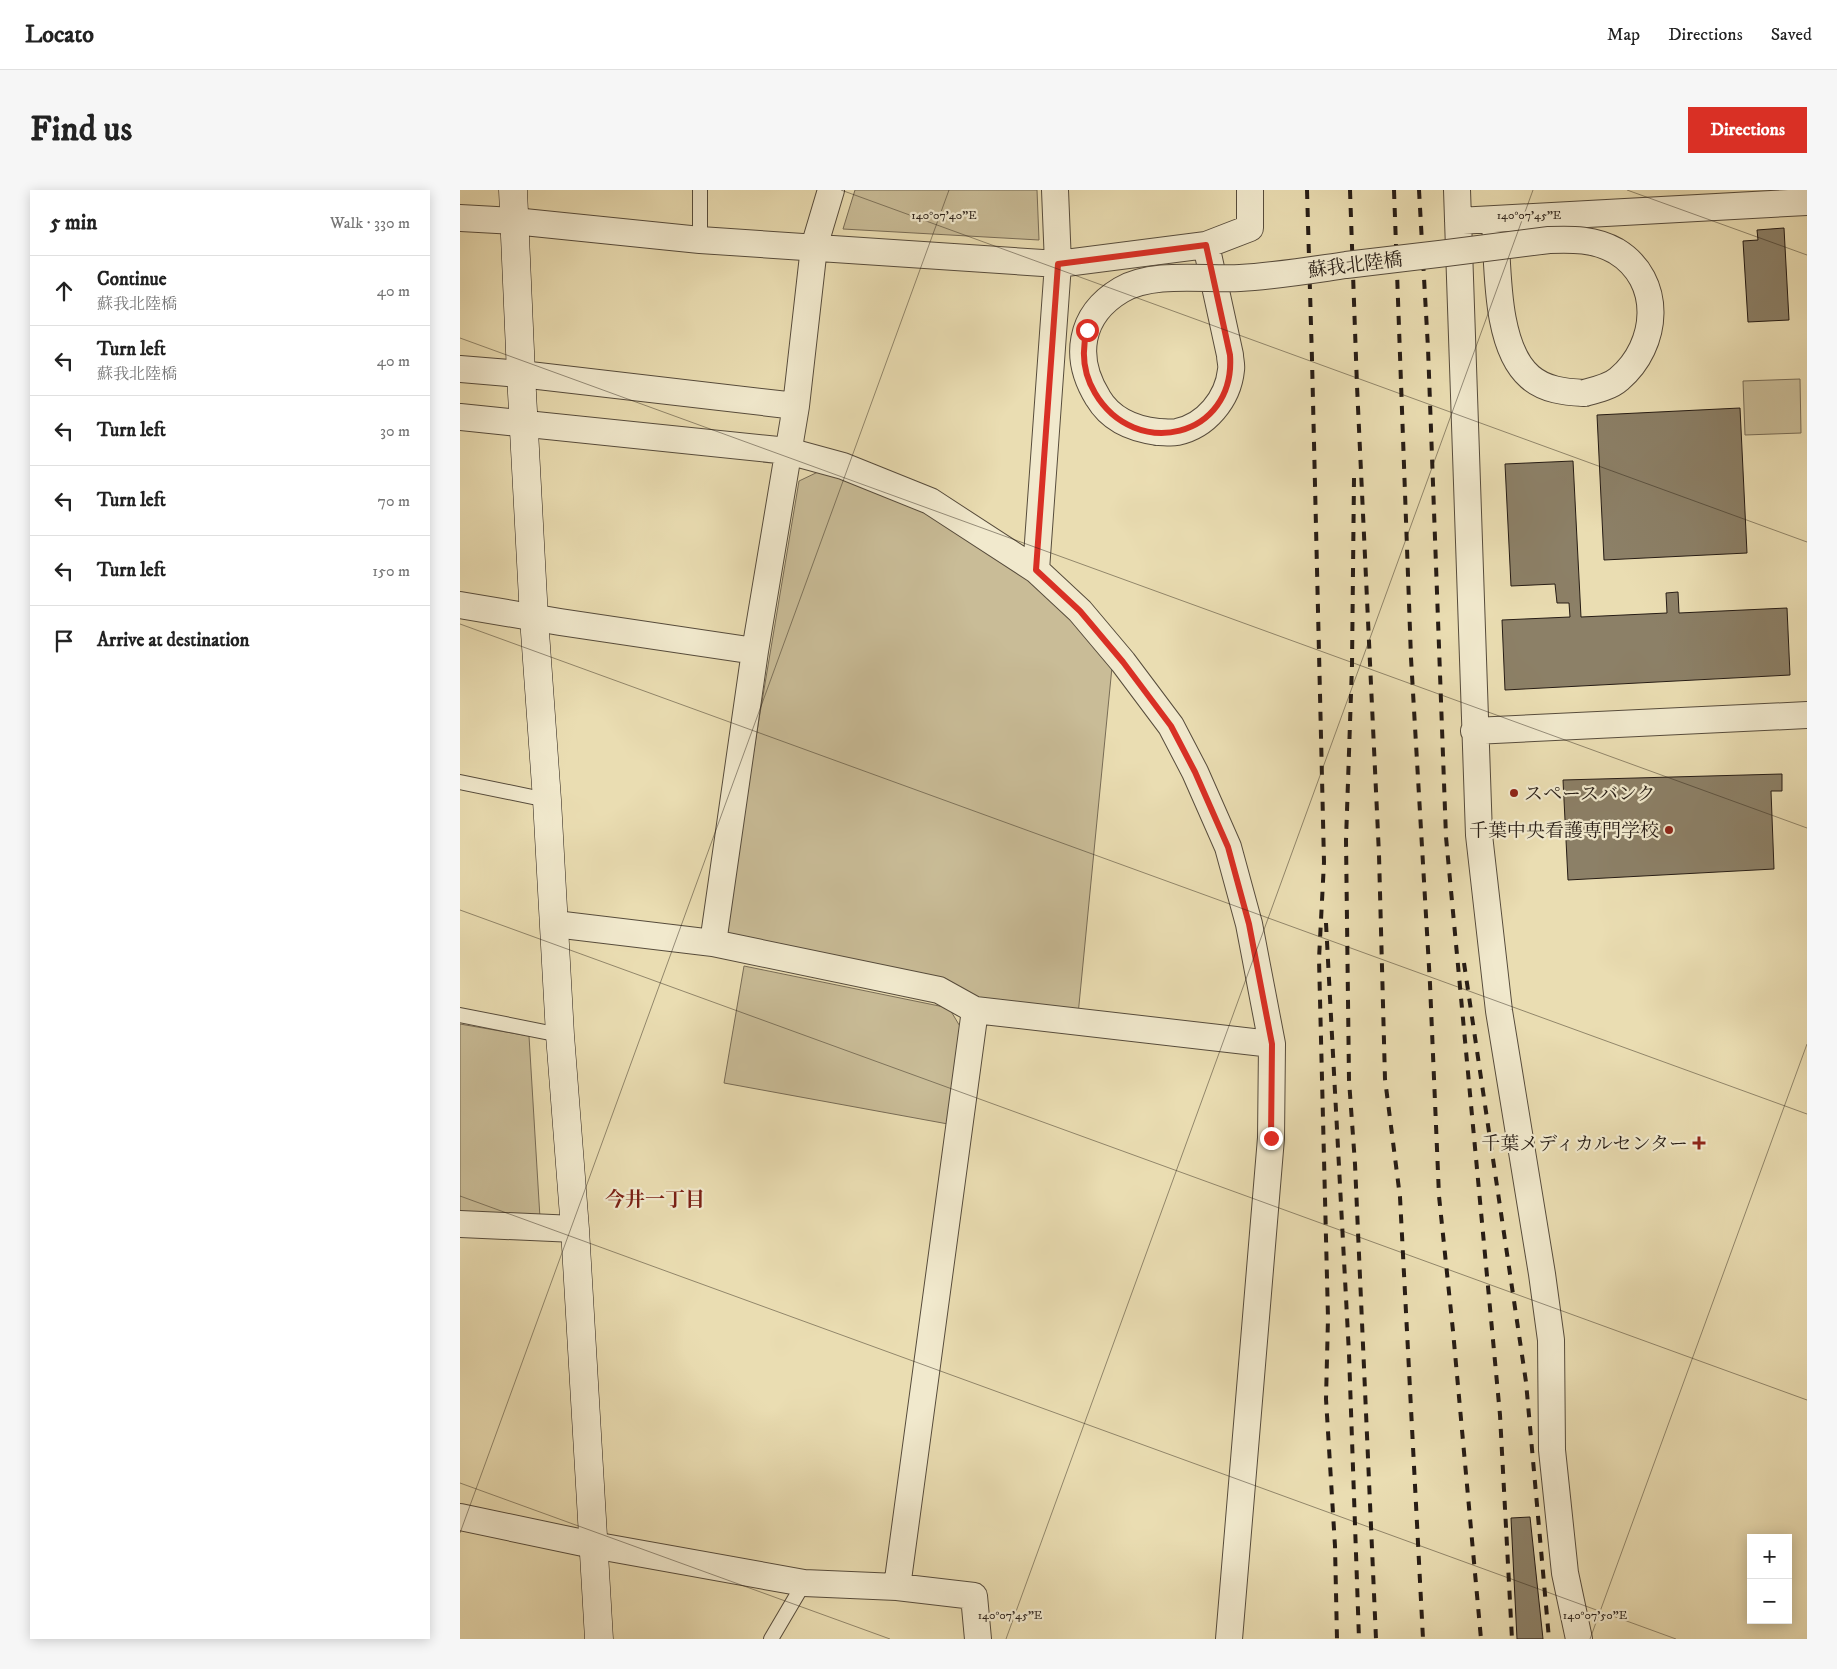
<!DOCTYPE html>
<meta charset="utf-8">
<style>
:root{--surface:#fff;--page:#f6f6f6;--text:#222;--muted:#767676;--line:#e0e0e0;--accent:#d93025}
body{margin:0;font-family:"IM FELL DW Pica","Noto Serif JP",serif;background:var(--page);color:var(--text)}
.controls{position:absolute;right:15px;bottom:15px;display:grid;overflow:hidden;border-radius:0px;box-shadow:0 2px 12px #0003}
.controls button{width:45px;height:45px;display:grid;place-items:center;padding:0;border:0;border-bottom:1px solid var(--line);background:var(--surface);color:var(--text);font:25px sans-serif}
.stop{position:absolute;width:15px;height:15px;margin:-11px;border:4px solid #d93025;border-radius:50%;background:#fff}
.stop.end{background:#d93025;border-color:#fff;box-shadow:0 1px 5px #0008}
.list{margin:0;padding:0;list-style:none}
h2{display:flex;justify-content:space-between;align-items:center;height:65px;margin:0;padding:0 20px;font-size:21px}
h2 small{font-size:16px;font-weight:400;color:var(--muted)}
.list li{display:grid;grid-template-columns:32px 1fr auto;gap:15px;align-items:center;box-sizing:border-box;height:70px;padding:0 20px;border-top:1px solid var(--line)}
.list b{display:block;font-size:19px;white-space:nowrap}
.list p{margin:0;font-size:16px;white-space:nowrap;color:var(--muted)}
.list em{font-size:16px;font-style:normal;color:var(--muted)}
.icon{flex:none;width:28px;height:28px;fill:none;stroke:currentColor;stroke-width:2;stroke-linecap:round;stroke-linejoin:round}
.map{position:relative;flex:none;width:1347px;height:1449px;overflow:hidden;border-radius:0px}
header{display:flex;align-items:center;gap:30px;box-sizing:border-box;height:70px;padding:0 25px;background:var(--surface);border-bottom:1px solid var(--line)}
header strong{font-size:24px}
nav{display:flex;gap:28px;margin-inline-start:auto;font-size:18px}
.intro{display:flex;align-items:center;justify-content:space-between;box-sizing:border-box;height:120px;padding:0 30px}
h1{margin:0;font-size:35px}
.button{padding:12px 22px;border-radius:0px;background:var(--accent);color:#fff;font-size:18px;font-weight:700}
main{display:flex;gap:30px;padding:0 30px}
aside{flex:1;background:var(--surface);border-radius:0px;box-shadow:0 2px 12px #0003}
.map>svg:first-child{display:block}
</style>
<header>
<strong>Locato</strong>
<nav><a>Map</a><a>Directions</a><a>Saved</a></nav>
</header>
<div class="intro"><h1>Find us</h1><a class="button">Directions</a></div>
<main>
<aside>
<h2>5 min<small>Walk · 330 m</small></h2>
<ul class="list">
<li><svg class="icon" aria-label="ahead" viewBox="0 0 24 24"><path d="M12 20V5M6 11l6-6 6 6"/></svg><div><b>Continue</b><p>蘇我北陸橋</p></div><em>40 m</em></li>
<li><svg class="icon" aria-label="left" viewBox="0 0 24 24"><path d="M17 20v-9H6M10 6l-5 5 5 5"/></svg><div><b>Turn left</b><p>蘇我北陸橋</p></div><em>40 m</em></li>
<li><svg class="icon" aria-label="left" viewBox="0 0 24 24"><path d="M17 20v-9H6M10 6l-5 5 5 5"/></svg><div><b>Turn left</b></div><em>30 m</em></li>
<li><svg class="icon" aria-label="left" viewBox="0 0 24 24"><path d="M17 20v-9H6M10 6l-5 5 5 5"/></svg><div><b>Turn left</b></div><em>70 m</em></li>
<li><svg class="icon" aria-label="left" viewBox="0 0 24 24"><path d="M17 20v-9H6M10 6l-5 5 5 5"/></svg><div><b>Turn left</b></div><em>150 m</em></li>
<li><svg class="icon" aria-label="arrive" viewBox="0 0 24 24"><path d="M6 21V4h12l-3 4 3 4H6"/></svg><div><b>Arrive at destination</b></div></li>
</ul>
</aside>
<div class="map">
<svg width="1347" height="1449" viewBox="0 0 1347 1449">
<rect width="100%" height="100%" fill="#eaddb2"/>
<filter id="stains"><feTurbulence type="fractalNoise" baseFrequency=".004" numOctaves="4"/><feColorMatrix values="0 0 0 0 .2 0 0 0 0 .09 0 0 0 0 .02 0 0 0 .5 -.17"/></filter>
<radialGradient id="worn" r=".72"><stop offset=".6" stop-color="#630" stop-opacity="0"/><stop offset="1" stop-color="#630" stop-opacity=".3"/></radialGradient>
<path fill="#c9bc97" stroke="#786c56" d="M395,0H577L579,50L383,39Z
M1340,189L1341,243L1285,245L1283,191Z
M360,281L447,310L593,404L652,477L618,825L541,814L262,750L339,291Z
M284,776L489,818L501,838L488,934L264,893Z
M0,834L69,846L80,1028L0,1024Z"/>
<path fill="#8c8067" stroke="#261c15" d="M1324,38L1329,130L1288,132L1283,51L1298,50L1297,40Z
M1280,218L1287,363L1144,370L1137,225Z
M1113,271L1121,427L1207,423L1206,403L1218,402L1219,423L1327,418L1330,485L1045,500L1042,430L1110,427L1109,413H1097L1095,394L1051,396L1045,274Z
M1322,584V601H1311L1314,679L1108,690L1103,590Z
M1070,1327L1083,1449H1057L1051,1328Z"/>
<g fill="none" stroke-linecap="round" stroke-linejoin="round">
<g stroke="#574c3c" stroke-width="16">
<path id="lane" d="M240,0V50
M0,592L87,610
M0,825L100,845
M311,1449L344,1393"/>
</g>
<g stroke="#574c3c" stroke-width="28">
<path id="street" d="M997,0L1019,645L1039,821L1082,1084L1091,1150L1092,1260L1105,1383L1119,1449
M0,28L54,31L240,50L598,74L746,55L790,38V0
M998,31L1347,12
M1035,33C1038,77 1035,157 1070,187C1085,200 1105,202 1124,203
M0,179L61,184L336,216
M0,227L328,261L383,276L470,311L576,380L620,421L663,472L711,536L735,582L768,657L789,734L812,854L811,948L769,1449
M698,242C704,242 711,243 717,242C746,236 768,209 771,180C772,175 770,170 770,165L746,55
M576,380L598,74L595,0
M0,415L100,432L295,461
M1014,541L1347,525
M95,734L253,753L479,800L515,820L812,854
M253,753L295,461L336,216L354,57L371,0
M0,1034L115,1039
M0,1327L133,1355L344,1393L437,1397L514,1406L518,1449
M437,1397L515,820"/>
</g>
<g stroke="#261c15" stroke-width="29">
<path id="secondary" d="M53,0L61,184L74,428L87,610L100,845L115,1039L139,1449"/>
</g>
<use href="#lane" stroke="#f1e9cd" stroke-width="14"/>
<use href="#street" stroke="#f1e9cd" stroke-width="26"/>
<use href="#secondary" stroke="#f1e9cd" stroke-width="28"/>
<path stroke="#261c15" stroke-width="4" stroke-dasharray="9 9" stroke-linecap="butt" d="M847,0L852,169L864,672L859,769L868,1128L866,1209L875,1356L877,1449
M890,0L897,196L919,665L925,889L940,1007L963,1449
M934,0L951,468L970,794L979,1006L993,1141L1021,1449
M959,0L968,158L986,647L1040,1225L1052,1449
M894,288L892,475L886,650L889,890L895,974L916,1449
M866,733L889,1164L899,1449
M1004,773L1066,1192L1089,1449"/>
<g stroke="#574c3c" stroke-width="28" stroke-linecap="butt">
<path id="street-bridge" d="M698,242C673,239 651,230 638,208C613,168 619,125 661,100C693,81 745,90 780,88C815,86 851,80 886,75C954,67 1021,59 1089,50C1112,49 1135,49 1156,61C1204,90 1199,155 1159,189C1150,197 1136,200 1124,203"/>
</g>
<use href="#street-bridge" stroke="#f1e9cd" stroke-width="26"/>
</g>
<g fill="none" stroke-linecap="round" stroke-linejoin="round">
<path stroke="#d93025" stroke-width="6" d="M627,140C621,163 623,183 635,203C675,271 776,248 770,165L746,55L598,74L576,380L620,421L663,472L711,536L735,582L768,657L789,734L812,854L811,948"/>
</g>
<path fill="none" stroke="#261c15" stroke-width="1" stroke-opacity="0.45" d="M381,0L1347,352M1167,0L1347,65M0,148L1347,638M0,434L1347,924M0,720L1347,1210M0,1006L1216,1449M0,1293L430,1449M0,1343L489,0M546,1449L1073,0M1130,1449L1347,854"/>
<g fill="#8f2418" stroke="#f1e9cd" stroke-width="2">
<circle cx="1054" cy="603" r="5"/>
<circle cx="1209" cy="640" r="5"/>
<path d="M1236.5 945.5h5v5h5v5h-5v5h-5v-5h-5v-5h5z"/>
</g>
<g text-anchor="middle" stroke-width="4.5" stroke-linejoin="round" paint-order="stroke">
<g font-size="19" fill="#261c15" stroke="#f1e9cd">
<text transform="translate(895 74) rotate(-7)" y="7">蘇我北陸橋</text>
</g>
<g font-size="19" fill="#261c15" stroke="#f1e9cd" text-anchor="end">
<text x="1064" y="610" text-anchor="start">スペースバンク</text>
<text x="1199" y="647">千葉中央看護専門学校</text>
<text x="1228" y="960">千葉メディカルセンター</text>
</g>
<g font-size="20" font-weight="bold" fill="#7a1f14" stroke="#f1e9cd">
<text x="195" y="1016">今井一丁目</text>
</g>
</g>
<g font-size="12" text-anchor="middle" fill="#261c15" stroke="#f1e9cd" stroke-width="4.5" stroke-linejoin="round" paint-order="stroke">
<text x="484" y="29">140°07'40"E</text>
<text x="1069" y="29">140°07'45"E</text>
<text x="550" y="1429">140°07'45"E</text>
<text x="1135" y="1429">140°07'50"E</text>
</g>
<rect width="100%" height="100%" filter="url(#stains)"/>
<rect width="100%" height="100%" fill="url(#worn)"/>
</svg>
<div class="controls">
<button>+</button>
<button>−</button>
</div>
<div class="stop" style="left:627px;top:140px"></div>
<div class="stop end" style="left:811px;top:948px"></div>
</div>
</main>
